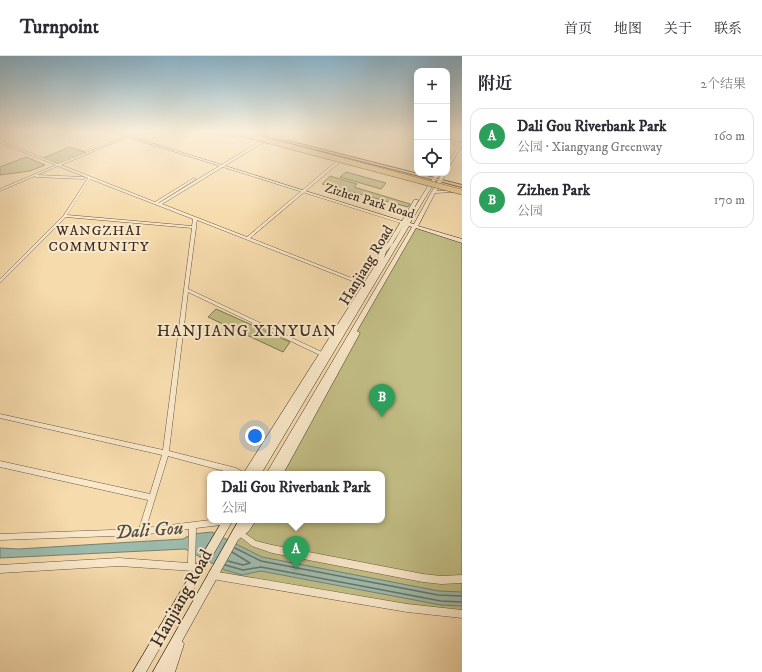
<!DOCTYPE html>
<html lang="zh">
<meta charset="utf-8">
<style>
:root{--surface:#fff;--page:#f7f7f7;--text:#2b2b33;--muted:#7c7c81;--line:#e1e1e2;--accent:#ea580c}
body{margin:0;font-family:"IM FELL DW Pica","Noto Serif SC",serif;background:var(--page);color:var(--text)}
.controls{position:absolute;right:12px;top:12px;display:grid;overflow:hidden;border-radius:8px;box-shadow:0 4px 16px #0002}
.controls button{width:36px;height:36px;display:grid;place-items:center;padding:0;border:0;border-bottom:1px solid var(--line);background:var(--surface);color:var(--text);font:20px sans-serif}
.you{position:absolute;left:255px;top:380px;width:14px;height:14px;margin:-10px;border:3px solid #fff;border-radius:50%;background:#1a73e8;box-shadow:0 0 0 6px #1a73e833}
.badge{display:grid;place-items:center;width:26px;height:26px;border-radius:50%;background:var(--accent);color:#fff;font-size:13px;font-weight:700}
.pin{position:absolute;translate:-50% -33px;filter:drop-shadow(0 1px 2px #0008)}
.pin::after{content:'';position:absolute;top:21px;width:14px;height:12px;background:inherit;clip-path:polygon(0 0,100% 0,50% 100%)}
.popup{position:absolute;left:207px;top:415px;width:178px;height:52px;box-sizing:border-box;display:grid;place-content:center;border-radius:8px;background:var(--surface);filter:drop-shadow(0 1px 3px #0005);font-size:13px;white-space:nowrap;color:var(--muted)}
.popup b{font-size:15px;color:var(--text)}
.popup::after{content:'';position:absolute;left:50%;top:100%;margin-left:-8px;border:8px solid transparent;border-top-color:var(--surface)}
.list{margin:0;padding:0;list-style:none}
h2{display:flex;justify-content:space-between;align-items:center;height:52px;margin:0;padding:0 16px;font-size:17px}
h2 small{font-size:13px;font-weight:400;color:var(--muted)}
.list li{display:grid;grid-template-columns:26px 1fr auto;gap:12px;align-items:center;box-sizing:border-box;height:56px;margin:0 8px 8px;padding:0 8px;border:1px solid var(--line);border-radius:12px}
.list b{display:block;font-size:15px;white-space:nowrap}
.list p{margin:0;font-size:13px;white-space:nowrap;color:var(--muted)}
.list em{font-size:13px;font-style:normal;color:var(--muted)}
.icon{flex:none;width:22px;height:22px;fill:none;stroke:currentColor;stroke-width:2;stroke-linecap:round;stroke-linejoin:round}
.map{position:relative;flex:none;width:462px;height:616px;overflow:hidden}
header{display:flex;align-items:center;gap:24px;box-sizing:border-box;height:56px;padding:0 20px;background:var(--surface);border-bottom:1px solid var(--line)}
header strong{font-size:19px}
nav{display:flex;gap:22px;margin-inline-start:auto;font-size:14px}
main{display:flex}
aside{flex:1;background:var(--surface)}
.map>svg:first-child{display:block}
</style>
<header>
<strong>Turnpoint</strong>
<nav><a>首页</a><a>地图</a><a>关于</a><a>联系</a></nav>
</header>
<main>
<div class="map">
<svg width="462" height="616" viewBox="0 0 462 616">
<rect width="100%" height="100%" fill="#f6dbac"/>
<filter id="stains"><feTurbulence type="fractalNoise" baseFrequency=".005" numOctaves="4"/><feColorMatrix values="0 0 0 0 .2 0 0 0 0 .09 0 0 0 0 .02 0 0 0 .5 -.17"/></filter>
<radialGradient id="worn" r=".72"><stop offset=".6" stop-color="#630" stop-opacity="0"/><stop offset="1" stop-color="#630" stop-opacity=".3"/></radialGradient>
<path fill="#c2be85" stroke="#7e7454" d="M70,91L88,97L58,109L41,103Z
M26,101L45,109L30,115L0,119V111Z
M346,116L386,127L381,133L340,121Z
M330,120L357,128L354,131L410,148L408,151L322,128Z
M415,170L462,185V558L212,519L244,464H382V418H270Z
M216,253L290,286L283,296L208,261Z"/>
<path fill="#9dbbad" stroke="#758176" d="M212,476L262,501L439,535L462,536V550L441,549L261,515L242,519L225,514L185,493L0,502V492L18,493L183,483L192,478Z"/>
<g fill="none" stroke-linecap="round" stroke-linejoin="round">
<path stroke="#6c7368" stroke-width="1.5" d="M235,492L261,505L438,539L462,540
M228,505L243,509L250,507L232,496
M225,509L243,514L261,511L441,545L462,546"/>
<g stroke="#695746" stroke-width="1">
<path id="street" d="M140,75H142L61,109L155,146L194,122L196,123L158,147H159L262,84H264V86L162,148L247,181L338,104H340V106L250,182L367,228L368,229L366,230H365L197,164L196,170L197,171L196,172L188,233L328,299V301H324L188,236L169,395L236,412L243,416L244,418H235L168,400L146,472L210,464H224V466L223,468L221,469L196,472L195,508H197L198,511L197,514L194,515L119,510L0,517V509L119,502L188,507L189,473L141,479L0,484V478L139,473L148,444L0,411V405L150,438L162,399L0,362V358L163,394L192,172L66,161L1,226H0V223L64,159L88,122L58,110L37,119L84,121L85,122L84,123L36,121L35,120L0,135V133L56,109L0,87V85L58,108ZM90,123L193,163L192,170L67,159Z
M288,75H290L288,83L287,84L267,80L268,79L286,82Z
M455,75H457L451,83H449V81Z
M240,474L256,485L272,489L423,518L441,520L462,519V527L441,528L423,526L272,497L252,490L238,479L237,477L238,475Z
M212,515L407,548L462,554V562L407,556L212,523L209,522L208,519L209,516Z"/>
</g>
<g stroke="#3a2b24" stroke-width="1">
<path id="secondary" d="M109,75H113L402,165L414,144H418V145L406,166L436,117H440L410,167L414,168L442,117H446L437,135L454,134L456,135L454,136L435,137L418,170L462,183V187L416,172L357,275L360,277L283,418H266L412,171L409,170L261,418H243L376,208L380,196L389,185L400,167ZM404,168L384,202L386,196L394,186Z
M415,75H417V76H415Z
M461,76H462V80L461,83H462V89L449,111L447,112V108L462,85H459L456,90H454L456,84L447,82V80L457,82Z
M223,464H233L146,616H133Z
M239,464H256L249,475L238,484L182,585L184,588L175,616H153Z"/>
</g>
<g stroke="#3a2b24" stroke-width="2">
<path id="primary" d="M244,75H249L462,129V131Z"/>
</g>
<g stroke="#3a2b24" stroke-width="1">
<path id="highway" d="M242,75H247L280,85L276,86Z"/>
</g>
<use href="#street" fill="#f9e8c9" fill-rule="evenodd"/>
<use href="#secondary" fill="#f9e8c9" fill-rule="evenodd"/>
<use href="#primary" fill="#ebbe76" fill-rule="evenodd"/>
<use href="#highway" fill="#ebbe76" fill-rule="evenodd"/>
<g stroke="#3a2b24" stroke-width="6" stroke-linecap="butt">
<path id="highway-bridge" d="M220,75L236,78
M232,75L462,136"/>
</g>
<use href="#highway-bridge" stroke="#ebbe76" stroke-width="5"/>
</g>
<linearGradient id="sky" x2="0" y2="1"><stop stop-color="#8ab7d0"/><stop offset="0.47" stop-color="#fbefda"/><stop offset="1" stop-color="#fbefda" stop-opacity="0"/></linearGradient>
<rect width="462" height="161" fill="url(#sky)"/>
<g text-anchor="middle" stroke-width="4" stroke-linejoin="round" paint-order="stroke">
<g font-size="13" fill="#3a2b24" stroke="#f9e8c9">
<text transform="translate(370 144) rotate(17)" y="5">Zizhen Park Road</text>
</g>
<g font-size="14" letter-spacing="1" fill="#3a2b24" stroke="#f9e8c9">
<text x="99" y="179">WANGZHAI<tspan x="99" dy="16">COMMUNITY</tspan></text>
</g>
<g font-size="15" fill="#3a2b24" stroke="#f9e8c9">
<text transform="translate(366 209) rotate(-59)" y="5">Hanjiang Road</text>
</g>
<g font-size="16" letter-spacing="1" fill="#3a2b24" stroke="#f9e8c9">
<text x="247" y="280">HANJIANG XINYUAN</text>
</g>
<g font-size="18" fill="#3a2b24" stroke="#f9e8c9">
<text transform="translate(181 542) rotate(-61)" y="6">Hanjiang Road</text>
</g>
<g font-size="19" font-style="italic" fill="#534f46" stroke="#f9e8c9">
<text transform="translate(149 473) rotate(-4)" y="7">Dali Gou</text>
</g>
</g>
<rect width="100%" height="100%" filter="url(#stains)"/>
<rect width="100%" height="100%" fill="url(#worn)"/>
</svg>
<div class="controls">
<button>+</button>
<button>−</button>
<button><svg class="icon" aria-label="locate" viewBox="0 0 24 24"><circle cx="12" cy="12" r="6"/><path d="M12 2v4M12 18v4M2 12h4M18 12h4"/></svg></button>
</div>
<div class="you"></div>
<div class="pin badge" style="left:296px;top:513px;background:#2e9e5b">A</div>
<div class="popup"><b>Dali Gou Riverbank Park</b>公园</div>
<div class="pin badge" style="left:382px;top:361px;background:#2e9e5b">B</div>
</div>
<aside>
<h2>附近<small>2个结果</small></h2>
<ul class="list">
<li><span class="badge" style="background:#2e9e5b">A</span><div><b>Dali Gou Riverbank Park</b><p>公园 · Xiangyang Greenway</p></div><em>160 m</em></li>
<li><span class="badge" style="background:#2e9e5b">B</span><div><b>Zizhen Park</b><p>公园</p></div><em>170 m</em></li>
</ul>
</aside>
</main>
